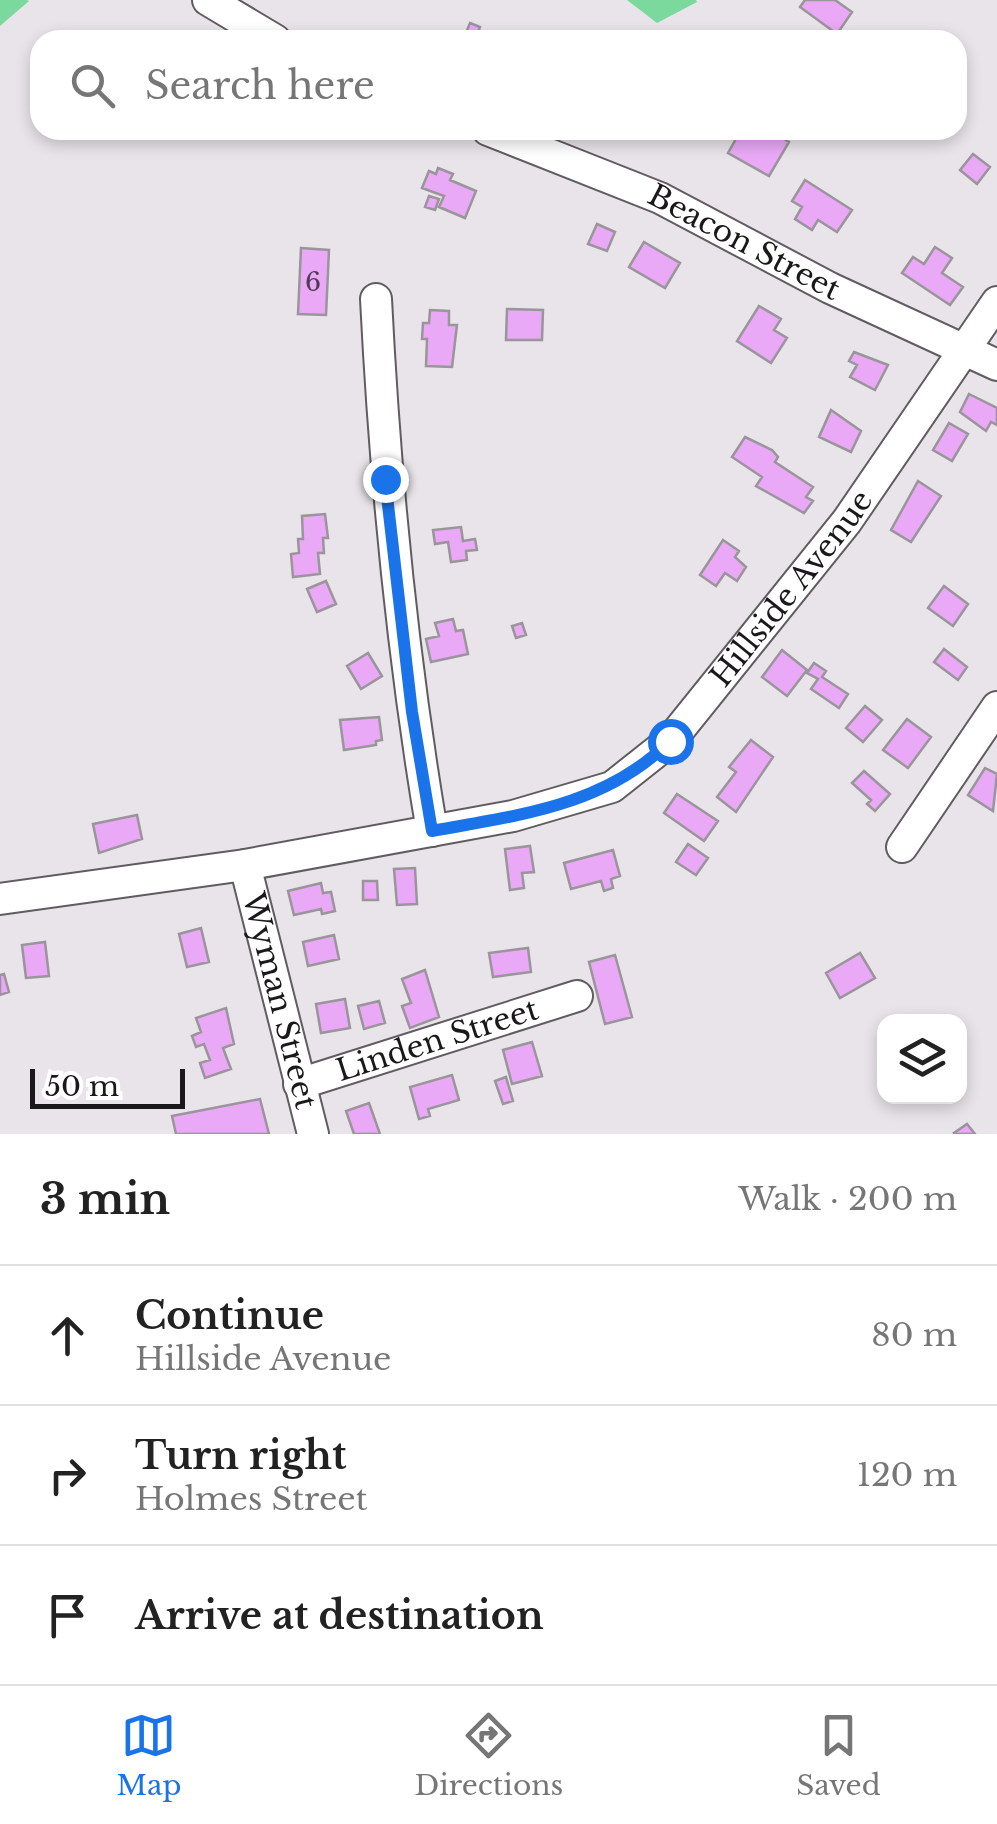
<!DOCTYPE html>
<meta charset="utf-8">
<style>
:root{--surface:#fff;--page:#f2f2f2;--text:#222;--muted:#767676;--line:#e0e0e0;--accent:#1a73e8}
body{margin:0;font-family:"Libre Baskerville",serif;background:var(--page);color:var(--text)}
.controls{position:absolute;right:30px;bottom:30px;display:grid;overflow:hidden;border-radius:20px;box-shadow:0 5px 15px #0003}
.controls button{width:90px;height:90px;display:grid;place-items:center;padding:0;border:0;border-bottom:2px solid var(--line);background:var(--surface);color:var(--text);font:50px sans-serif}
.scale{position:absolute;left:30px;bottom:25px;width:155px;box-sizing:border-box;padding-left:10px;border:5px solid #1a181a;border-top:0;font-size:28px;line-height:35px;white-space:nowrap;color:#1a181a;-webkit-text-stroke:8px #fff;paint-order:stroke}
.stop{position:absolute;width:30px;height:30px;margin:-22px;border:8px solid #1a73e8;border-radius:50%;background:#fff}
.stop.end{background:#1a73e8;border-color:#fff;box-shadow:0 2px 10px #0008}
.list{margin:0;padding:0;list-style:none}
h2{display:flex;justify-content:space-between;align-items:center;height:130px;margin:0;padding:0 40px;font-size:42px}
h2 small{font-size:32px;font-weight:400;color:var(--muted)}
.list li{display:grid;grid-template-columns:65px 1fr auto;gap:30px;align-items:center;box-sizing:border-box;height:140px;padding:0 40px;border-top:2px solid var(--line)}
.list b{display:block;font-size:38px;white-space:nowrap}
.list p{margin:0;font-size:32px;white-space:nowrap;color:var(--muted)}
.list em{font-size:32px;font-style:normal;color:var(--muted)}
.icon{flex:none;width:55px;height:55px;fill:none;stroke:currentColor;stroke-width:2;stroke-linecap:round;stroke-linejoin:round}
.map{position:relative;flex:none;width:997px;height:1134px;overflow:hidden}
.search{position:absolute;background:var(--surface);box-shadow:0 5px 15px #0003;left:30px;right:30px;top:30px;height:110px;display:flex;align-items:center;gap:25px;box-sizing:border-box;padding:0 35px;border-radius:30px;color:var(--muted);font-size:38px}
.sheet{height:550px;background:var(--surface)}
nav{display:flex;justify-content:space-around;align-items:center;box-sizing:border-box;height:140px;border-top:2px solid var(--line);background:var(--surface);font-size:28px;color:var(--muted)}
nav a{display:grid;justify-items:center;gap:5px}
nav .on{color:var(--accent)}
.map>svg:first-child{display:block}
</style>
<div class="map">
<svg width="997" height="1134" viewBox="0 0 997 1134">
<rect width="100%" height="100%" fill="#e8e4e9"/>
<path fill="#7bd99e" d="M0,0H27L29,1L0,26Z
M627,0H696L697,2L657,23Z"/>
<path fill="#e9a9f6" stroke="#99959a" stroke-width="2.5" d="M805,0H835L852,12L837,34L800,7Z
M470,23L480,27L475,40H463Z
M741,130L752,136L755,130H768L789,142L769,176L728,153Z
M973,154L990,167L977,184L960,170Z
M438,168L453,174L450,180L476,191L465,218L439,207L444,196L422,188L429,171L436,174Z
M805,180L852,210L837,232L818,220L812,230L795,219L802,207L792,201Z
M429,196L439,199L435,210L425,207Z
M597,224L615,232L607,251L588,244Z
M644,242L680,263L665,288L629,267Z
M935,247L952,258L942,273L963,287L950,305L902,273L913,257L924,264Z
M301,248L329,250L326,315L298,314Z
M759,306L781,319L774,330L787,338L771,363L737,341Z
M507,309L543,310L542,340H506Z
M430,310L449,311V325H457L452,367L426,366L427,339H422L423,323H429Z
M854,352L888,365L875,390L850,377L857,365L849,361Z
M969,394L997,408V425L991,422L986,431L960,412Z
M831,410L861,431L851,452L819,437Z
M949,423L968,434L952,461L933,450Z
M745,437L772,450L778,457L775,462L813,487L806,497L813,501L804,513L756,486L762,477L732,457Z
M918,481L941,496L911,542L891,530Z
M325,514L328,538H323L324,553H318L320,574L293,577L291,554L299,553L298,539H303L302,516Z
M461,527L463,541L475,539L477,550L466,551L467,560L451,562L448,542L435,544L433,530Z
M723,540L739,551L735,557L746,567L737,581L725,573L716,586L700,575Z
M326,581L336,604L317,612L307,589Z
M944,586L968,604L953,626L928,608Z
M453,619L456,631L463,630L468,654L431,662L426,639L439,636L435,623Z
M522,623L526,635L516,638L512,626Z
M944,649L967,667L958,680L934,662Z
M782,650L807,670L787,696L762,677Z
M368,653L382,676L361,689L347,666Z
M814,663L826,671L822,677L848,694L839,708L811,689L818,679L807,673Z
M865,706L882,720L863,742L846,728Z
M379,717L382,740L376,741V745L344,750L340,720Z
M907,719L931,737L908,768L883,750Z
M751,740L773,757L736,812L717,797L736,772L729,767Z
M985,768L997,774L993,811L968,795Z
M864,771L890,794L875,811L867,804L871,800L852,783Z
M677,794L718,821L704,841L664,813Z
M137,815L142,839L99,853L93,824Z
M688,844L708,858L696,875L676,862Z
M530,846L534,872L522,873L524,888L510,890L505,849Z
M613,850L620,876L611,879L613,888L604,891L601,881L571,889L564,863Z
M415,868L417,904L397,905L394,869Z
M363,881H377L378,900H363Z
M321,883L323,893L331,892L335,911L322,914L321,909L294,915L288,891Z
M201,928L209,962L187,967L179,934Z
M334,935L339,959L308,966L303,942Z
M45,942L49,976L26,978L22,945Z
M528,948L531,972L493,977L489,953Z
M860,953L875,978L840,998L826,973Z
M615,955L632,1017L605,1024L589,962Z
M425,970L439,1017L410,1028L402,1006L411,1003L402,979Z
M4,974L9,992L0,995V975Z
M345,999L350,1028L321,1033L316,1004Z
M379,1001L385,1023L364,1029L358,1006Z
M226,1008L234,1044L223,1048L231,1069L205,1078L200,1063L210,1060L204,1044L196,1047L192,1036L201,1032L196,1018Z
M532,1042L542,1076L512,1084L503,1050Z
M452,1075L459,1100L428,1109L430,1116L419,1119L410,1087Z
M506,1077L513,1101L503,1104L495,1081Z
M260,1099L269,1134H176L172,1116Z
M369,1103L380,1134H354L346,1111Z
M967,1124L975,1134H955L954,1133Z"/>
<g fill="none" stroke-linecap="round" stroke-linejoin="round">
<g stroke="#605c60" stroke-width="34">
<g id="minor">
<path d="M208,0L275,40"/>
<path id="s1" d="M488,130L660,198L830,288L997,365"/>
<path d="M376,299C385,478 402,654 432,831"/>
<path d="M902,847L997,707"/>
<path id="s2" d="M245,865L313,1134"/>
<path id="s3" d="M0,899L245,865L513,816L612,787L670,741L847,521L997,302"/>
<path id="s4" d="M299,1084L577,996"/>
</g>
</g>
<use href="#minor" stroke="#fff" stroke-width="30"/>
</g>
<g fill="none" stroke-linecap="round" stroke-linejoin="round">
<path stroke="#1a73e8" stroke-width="12" d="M385,479L412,712L432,831C519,815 605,806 670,741"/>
</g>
<g text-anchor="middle" stroke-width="10" stroke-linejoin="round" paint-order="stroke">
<g font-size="25" fill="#4e3c51">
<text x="313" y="291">6</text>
</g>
<g font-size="30" fill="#1a181a" stroke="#fff">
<text dy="10" stroke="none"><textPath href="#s1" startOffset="280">Beacon Street</textPath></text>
<text dy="10" stroke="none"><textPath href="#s3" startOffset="892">Hillside Avenue</textPath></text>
<text dy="10" stroke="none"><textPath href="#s2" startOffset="140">Wyman Street</textPath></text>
<text dy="10" stroke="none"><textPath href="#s4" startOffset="145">Linden Street</textPath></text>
</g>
</g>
</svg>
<div class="controls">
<button><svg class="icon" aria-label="layers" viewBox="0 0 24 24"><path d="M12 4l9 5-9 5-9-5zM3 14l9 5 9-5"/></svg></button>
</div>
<div class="scale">50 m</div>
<div class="stop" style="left:670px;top:741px"></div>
<div class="stop end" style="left:385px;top:479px"></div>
<div class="search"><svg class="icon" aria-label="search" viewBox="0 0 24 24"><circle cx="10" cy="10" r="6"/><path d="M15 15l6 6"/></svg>Search here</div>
</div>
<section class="sheet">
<h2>3 min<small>Walk · 200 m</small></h2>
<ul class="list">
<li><svg class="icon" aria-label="ahead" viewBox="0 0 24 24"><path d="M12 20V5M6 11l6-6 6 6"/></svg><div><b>Continue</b><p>Hillside Avenue</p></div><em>80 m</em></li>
<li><svg class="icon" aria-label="right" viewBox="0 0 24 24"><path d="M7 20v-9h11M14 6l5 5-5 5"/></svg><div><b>Turn right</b><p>Holmes Street</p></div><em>120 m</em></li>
<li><svg class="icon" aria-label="arrive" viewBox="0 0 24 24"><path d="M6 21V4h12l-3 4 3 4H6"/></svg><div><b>Arrive at destination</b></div></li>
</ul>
</section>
<nav>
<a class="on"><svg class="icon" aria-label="map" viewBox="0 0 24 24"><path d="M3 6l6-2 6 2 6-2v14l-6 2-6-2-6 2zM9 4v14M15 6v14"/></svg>Map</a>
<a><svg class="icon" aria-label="directions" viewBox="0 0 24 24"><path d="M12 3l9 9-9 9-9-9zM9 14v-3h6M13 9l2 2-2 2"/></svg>Directions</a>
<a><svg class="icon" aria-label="saved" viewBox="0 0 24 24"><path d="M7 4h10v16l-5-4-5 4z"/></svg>Saved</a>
</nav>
